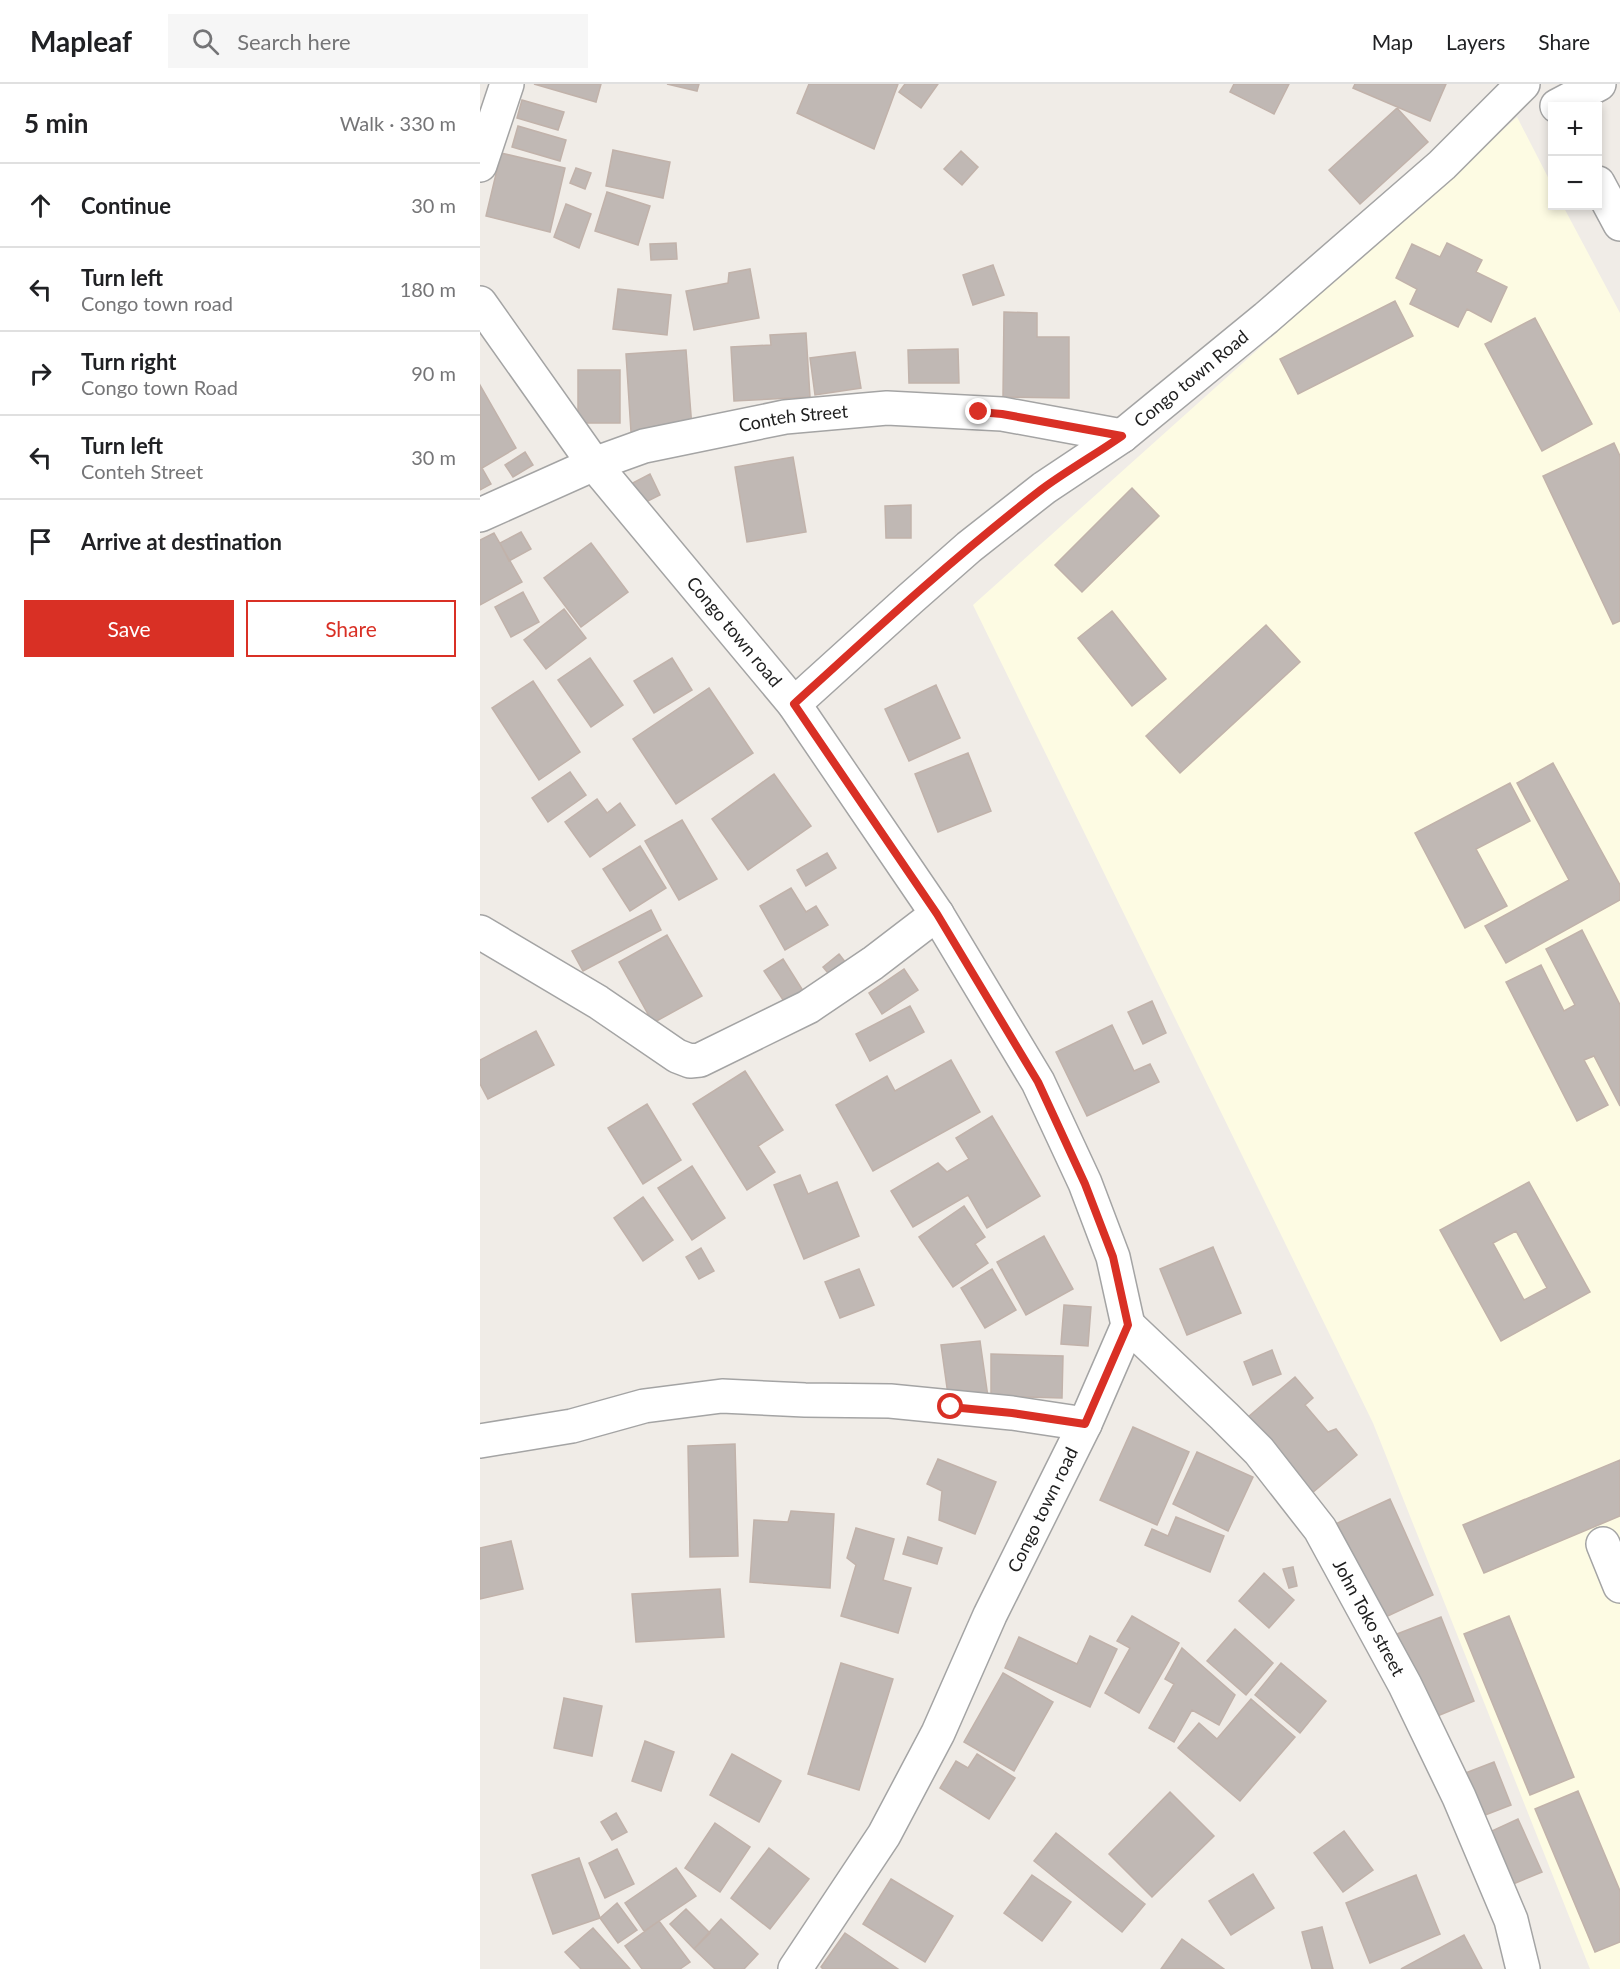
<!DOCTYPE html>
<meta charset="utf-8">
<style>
:root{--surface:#fff;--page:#f6f6f6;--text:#202124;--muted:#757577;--line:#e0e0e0;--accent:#d93025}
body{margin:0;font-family:Lato,sans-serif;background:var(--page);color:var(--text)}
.controls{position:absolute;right:18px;top:18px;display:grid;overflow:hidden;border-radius:0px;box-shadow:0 3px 9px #0003}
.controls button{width:54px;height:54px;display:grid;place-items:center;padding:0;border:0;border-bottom:2px solid var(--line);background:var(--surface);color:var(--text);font:30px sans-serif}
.stop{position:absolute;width:18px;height:18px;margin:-14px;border:4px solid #d93025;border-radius:50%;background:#fff}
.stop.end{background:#d93025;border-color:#fff;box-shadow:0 2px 6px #0008}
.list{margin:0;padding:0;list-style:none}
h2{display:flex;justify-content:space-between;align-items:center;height:78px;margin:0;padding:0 24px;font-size:26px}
h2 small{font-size:20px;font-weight:400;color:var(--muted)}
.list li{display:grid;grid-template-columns:39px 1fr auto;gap:18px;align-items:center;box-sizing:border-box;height:84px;padding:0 24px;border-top:2px solid var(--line)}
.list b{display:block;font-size:22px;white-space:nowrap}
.list p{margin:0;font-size:20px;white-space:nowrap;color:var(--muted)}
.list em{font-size:20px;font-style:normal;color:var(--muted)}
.actions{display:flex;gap:12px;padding:18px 24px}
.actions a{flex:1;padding:14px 0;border:2px solid var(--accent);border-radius:0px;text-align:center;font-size:21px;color:var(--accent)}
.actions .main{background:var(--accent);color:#fff}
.icon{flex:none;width:33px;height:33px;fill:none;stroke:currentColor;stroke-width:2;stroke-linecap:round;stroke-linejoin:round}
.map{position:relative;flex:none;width:1140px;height:1885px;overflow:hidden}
header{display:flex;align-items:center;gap:36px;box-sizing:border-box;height:84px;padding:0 30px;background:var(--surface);border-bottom:2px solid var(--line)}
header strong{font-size:28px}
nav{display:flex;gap:33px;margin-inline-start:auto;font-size:21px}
.search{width:420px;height:54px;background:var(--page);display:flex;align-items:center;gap:15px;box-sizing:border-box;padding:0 21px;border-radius:0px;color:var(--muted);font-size:22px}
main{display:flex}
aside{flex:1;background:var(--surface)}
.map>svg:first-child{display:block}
</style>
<header>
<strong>Mapleaf</strong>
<div class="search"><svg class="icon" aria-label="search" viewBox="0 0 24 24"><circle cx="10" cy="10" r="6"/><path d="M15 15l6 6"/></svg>Search here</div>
<nav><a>Map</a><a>Layers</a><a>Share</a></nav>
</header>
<main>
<aside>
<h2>5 min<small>Walk · 330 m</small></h2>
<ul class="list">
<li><svg class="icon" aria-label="ahead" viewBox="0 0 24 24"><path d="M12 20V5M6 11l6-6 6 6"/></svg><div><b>Continue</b></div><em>30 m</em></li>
<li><svg class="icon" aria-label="left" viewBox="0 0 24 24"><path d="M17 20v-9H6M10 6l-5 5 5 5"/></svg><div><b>Turn left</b><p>Congo town road</p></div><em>180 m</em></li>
<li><svg class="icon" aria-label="right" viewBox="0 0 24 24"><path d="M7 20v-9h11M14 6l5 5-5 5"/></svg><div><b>Turn right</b><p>Congo town Road</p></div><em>90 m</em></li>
<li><svg class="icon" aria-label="left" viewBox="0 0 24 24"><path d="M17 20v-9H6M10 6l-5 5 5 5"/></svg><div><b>Turn left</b><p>Conteh Street</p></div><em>30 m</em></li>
<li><svg class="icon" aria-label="arrive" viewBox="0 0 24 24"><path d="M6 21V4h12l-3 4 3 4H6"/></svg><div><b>Arrive at destination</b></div></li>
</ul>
<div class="actions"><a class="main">Save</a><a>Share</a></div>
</aside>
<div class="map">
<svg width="1140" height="1885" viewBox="0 0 1140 1885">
<rect width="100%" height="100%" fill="#f0ece7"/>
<path fill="#fdfbe3" d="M1037,33L1072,101V122H1083L1140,229V1885H1110L893,1339L493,521Z"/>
<path fill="#c0b8b4" stroke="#c1b2aa" stroke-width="1.5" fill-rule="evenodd" d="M54,0H121L116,18Z
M187,0H219L217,7Z
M329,0H418L394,65L317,29Z
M425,0H458L441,24L419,8Z
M754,0H809L794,30L750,8Z
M875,0H966L950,37L873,4Z
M42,16L84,28L78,46L37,34Z
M917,24L948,58L880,120L849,86Z
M38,42L86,56L80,77L32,63Z
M133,66L190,78L183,114L126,102Z
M481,67L498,83L482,101L464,85Z
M21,69L85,84L70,148L6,132Z
M96,84L111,89L105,105L90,99Z
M127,108L170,122L158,161L115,147Z
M86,120L111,130L99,164L74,153Z
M196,159L197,175L171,176L170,160Z
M967,159L1002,176L996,188L1027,203L1011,238L987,225L978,243L930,220L937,205L916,194L932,160L960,173Z
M513,181L524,211L493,221L483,191Z
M270,185L279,234L214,246L206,207L248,199L249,189Z
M138,205L191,211L187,251L133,245Z
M915,217L933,252L818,310L800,275Z
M524,228L557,229V253H589V314L523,313Z
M1055,234L1112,340L1062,367L1005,260Z
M326,249L330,313L254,317L251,263L291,261L290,251Z
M478,265L479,299H429L428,266Z
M206,266L212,344L151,348L146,270Z
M375,268L381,304L335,311L330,274Z
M98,286H140V339H98Z
M0,301L36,364L2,384L11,400L0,406Z
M1134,359L1140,372V537L1133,540L1063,392Z
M45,368L53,381L33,393L25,381Z
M313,373L326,448L267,458L255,383Z
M170,390L180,411L154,424L143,404Z
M652,404L679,432L602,508L575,481Z
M431,421V454H406L405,422Z
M41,448L51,465L29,477L20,459Z
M14,449L42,498L0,521V456Z
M111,459L148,508L101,543L64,494Z
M43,508L59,538L31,553L15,523Z
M84,525L106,554L66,585L44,556Z
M632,527L686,595L652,622L598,554Z
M786,541L820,578L700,689L666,652Z
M110,574L143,621L111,643L78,596Z
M192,574L212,606L174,629L154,597Z
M53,597L100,668L59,696L12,624Z
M456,601L480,654L429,677L405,625Z
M229,604L273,669L196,720L153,655Z
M488,669L511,727L458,748L435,690Z
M1073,679L1140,801V816L1026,879L1005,842L1089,796L1037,699Z
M90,688L106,711L68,738L52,714Z
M294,690L331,742L268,786L232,735Z
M1030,699L1050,737L996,765L1027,822L985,844L935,749Z
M117,715L127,729L140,719L155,741L110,773L85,738Z
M202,736L237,795L199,816L165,757Z
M160,762L186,804L150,827L123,785Z
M347,769L356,784L326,802L317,786Z
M311,804L326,828L336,822L348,841L305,866L280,822Z
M171,826L181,846L103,887L92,867Z
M1102,846L1140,921V1022L1114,972L1104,976L1128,1021L1097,1037L1026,898L1061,881L1084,927L1095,921L1066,865Z
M187,851L222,912L173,939L139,878Z
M359,870L370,884L354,896L343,883Z
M303,875L327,913L309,925L284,887Z
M424,885L438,906L402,930L389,909Z
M672,917L686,949L663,960L648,928Z
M430,922L444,948L390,977L376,950Z
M632,941L654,987L670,980L679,998L607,1032L576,968Z
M56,947L74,981L8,1015L0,1000V976Z
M471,976L500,1028L393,1087L356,1021L407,992L415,1007Z
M265,987L303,1046L278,1062L295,1088L267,1106L213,1020Z
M167,1020L201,1076L163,1100L128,1044Z
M512,1032L560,1112L507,1144L488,1111L433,1143L411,1107L458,1079L467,1088L489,1075L476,1054Z
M212,1082L245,1134L212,1156L178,1104Z
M320,1091L328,1110L357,1098L379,1152L324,1175L294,1101Z
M1049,1098L1110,1208L1021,1257L960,1146ZM1036,1147L1067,1204L1044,1216L1013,1159Z
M163,1113L193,1156L163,1177L134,1134Z
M484,1122L505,1153L495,1160L508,1179L473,1203L439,1153Z
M564,1152L593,1205L546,1231L517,1178Z
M733,1163L761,1229L707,1251L680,1185Z
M221,1164L234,1187L219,1195L206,1173Z
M379,1185L394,1221L360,1234L345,1198Z
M512,1185L536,1226L505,1244L481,1204Z
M584,1221L611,1223L608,1262L581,1260Z
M500,1257L508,1313L469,1318L461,1261Z
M792,1266L801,1290L773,1301L764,1278Z
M511,1270L583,1272L582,1314L511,1312Z
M815,1293L833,1314L825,1321L848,1348L856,1345L877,1371L825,1415L761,1339Z
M653,1343L709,1368L677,1441L620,1416Z
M255,1360L258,1472L210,1473L208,1362Z
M717,1368L773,1393L748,1447L693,1420Z
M458,1375L516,1398L495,1450L459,1436L462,1407L447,1400Z
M1140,1376V1432L1004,1489L983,1441Z
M910,1415L953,1511L897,1537L853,1441Z
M311,1427L354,1430L350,1504L270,1498L274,1436L308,1438Z
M696,1433L744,1452L730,1488L665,1461L672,1445L688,1452Z
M376,1444L414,1455L403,1496L431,1504L418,1549L361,1532L376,1481L367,1474Z
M428,1453L462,1464L457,1480L423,1470Z
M31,1457L43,1505L0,1515V1464Z
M813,1483L817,1502L809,1504L803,1485Z
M784,1489L814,1516L789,1544L759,1517Z
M240,1505L244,1553L156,1558L152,1510Z
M652,1532L699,1559L659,1629L625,1609L650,1564L637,1557Z
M1029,1532L1094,1693L1050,1711L984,1550Z
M961,1533L994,1617L950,1635L917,1550Z
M755,1545L793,1579L766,1611L727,1577Z
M610,1552L637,1565L610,1623L525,1584L539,1553L597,1580Z
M702,1564L755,1611L739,1641L712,1626L694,1658L669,1644L694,1600L685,1595Z
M361,1579L413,1595L379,1706L328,1690Z
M801,1579L846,1617L820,1649L775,1611Z
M523,1589L573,1618L534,1687L484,1658Z
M84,1614L122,1622L112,1672L74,1664Z
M771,1615L815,1653L760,1717L698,1664L719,1639L737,1655Z
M165,1657L194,1668L181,1707L152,1697Z
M252,1670L301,1697L279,1738L230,1711Z
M497,1670L535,1694L509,1735L460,1704L476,1677L488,1684Z
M1014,1678L1031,1721L1000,1733L983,1690Z
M1098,1707L1140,1807V1858L1115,1868L1055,1725Z
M690,1708L734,1752L672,1813L629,1770Z
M136,1729L147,1748L132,1756L121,1738Z
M1038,1735L1062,1788L1026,1803L1003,1751Z
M235,1739L270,1763L240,1808L205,1784Z
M864,1747L893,1786L863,1808L834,1769Z
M576,1749L665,1820L642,1848L554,1777Z
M289,1764L329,1795L290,1845L251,1814Z
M137,1765L154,1800L125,1814L109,1779Z
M99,1774L120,1834L73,1850L52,1791Z
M196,1784L216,1812L164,1847L145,1819Z
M773,1790L794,1824L751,1851L729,1817Z
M552,1791L591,1818L562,1857L524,1829Z
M936,1791L960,1850L890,1879L866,1819Z
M411,1795L473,1832L445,1878L383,1840Z
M137,1819L157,1846L138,1859L120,1834Z
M206,1825L230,1849L214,1865L190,1840Z
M241,1835L278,1870L264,1885H235L214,1865Z
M179,1837L210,1878L200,1885H162L145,1862Z
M842,1843L853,1885H832L822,1848Z
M113,1844L150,1885H101L85,1868Z
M365,1849L418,1885H343L341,1883Z
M984,1851L1002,1885H921Z
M702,1855L744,1885H681Z"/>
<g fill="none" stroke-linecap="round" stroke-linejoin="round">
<g stroke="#a4a4a4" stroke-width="36">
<g id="minor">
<path d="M1077,22L1119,0"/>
<path d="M0,81L27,0"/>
<path d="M1118,99L1140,140"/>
<path id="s1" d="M0,219L114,380L314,620L457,830L558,998L605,1099L633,1173L648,1241L605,1340L510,1531L458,1649L404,1751L315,1885"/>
<path id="s2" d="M0,431L114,380L164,362L305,333L407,324L522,330L642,352"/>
<path id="s3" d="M314,620L430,515L489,463L564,404L642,352L786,234L962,81L1043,0"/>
<path d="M0,848L118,918L197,972L210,977L220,976L328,923L393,879L457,830"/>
<path id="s4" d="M648,1241L744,1332L779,1367L840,1445L925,1601L979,1713L1031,1836L1043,1885"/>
<path d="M0,1357L92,1342L164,1322L242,1312L325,1316L410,1317L532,1329L605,1340"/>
<path d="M1123,1460L1140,1502"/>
</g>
</g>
<use href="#minor" stroke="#fff" stroke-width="33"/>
</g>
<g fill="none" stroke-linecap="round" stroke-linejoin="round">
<path stroke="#d93025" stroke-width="8" d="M471,1323L532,1329L605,1340L648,1241L633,1173L605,1100L558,998L457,830L314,620C395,546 475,472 562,405C588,386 616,370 642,352L522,330L499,328"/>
</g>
<g text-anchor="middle" stroke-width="4.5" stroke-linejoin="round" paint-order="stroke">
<g font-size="18" fill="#202020" stroke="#fff">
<text dy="6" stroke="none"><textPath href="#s3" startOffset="514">Congo town Road</textPath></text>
<text dy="6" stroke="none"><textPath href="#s2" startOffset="330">Conteh Street</textPath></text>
<text dy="6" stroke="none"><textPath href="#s1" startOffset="416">Congo town road</textPath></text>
<text transform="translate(563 1426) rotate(-64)" y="6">Congo town road</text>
<text dy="6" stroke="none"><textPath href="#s4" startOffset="382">John Toko street</textPath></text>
</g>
</g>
</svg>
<div class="controls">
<button>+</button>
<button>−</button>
</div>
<div class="stop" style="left:471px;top:1323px"></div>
<div class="stop end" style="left:499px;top:328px"></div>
</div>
</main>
